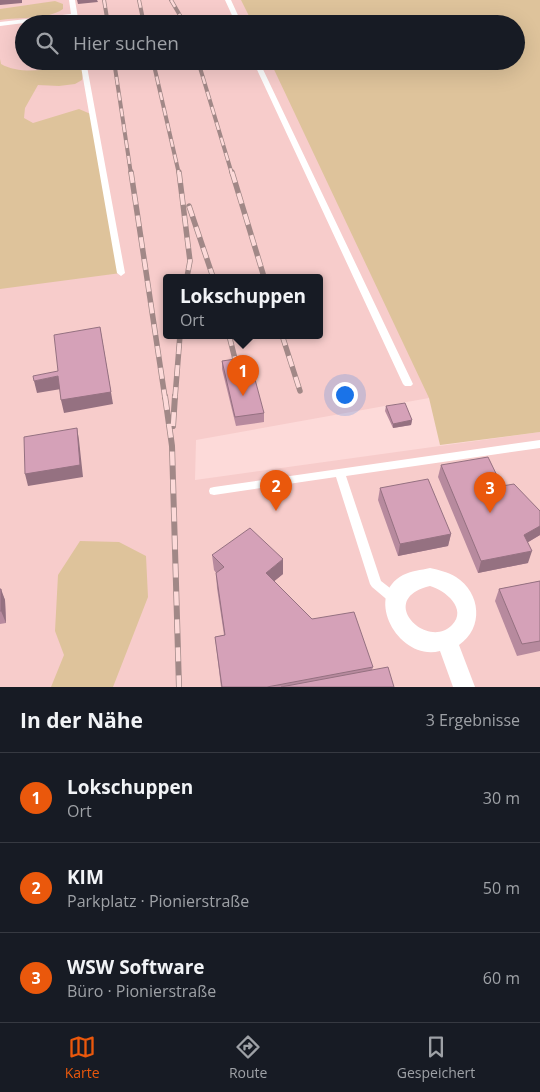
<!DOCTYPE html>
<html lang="de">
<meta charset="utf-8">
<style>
:root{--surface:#171b24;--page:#20242c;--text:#f1f3f6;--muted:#9ea1a6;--line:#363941;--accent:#ea580c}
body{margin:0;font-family:"Open Sans",sans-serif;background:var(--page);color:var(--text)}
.you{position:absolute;left:344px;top:394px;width:18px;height:18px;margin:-12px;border:4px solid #fff;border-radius:50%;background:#1a73e8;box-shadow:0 0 0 8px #1a73e833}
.badge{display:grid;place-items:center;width:32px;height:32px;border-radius:50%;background:var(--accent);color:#fff;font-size:16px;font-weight:700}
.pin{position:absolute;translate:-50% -41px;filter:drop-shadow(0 1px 2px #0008)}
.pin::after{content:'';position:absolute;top:26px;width:18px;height:15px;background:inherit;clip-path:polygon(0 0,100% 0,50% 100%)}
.popup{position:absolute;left:163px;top:274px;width:160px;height:65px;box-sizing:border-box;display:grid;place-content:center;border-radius:5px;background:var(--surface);filter:drop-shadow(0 1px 4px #0005);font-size:16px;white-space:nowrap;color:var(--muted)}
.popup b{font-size:19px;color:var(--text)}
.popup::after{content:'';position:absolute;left:50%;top:100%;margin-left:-10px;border:10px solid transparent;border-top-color:var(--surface)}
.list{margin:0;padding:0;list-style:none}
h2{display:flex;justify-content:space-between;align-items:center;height:65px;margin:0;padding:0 20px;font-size:21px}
h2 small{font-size:16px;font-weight:400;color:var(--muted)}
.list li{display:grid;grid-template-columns:32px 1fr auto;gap:15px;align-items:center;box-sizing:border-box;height:90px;padding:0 20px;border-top:1px solid var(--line)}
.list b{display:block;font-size:19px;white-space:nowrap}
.list p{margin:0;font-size:16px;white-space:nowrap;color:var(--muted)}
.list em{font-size:16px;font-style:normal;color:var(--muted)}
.icon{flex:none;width:28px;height:28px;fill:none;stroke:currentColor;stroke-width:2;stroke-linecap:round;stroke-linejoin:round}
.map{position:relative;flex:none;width:540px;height:687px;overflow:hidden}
.search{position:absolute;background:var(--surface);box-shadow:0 5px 20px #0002;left:15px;right:15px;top:15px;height:55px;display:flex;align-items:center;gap:12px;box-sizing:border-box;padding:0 18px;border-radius:28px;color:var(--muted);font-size:19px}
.sheet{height:335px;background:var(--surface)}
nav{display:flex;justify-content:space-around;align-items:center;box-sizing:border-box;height:70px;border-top:1px solid var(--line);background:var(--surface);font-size:14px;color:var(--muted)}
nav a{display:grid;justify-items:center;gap:2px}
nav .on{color:var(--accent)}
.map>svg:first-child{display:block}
</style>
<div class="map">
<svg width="540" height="687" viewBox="0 0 540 687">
<rect width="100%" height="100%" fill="#fddad9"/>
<path fill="#f7cccb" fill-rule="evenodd" d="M0,0H540V368L429,398L196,440L195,480L540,432V687H0ZM24,24H516V61H24ZM167,277H319V335H167Z"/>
<path fill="#dec39b" d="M241,0H540V432L440,445L429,398L270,61H516V24H253Z
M55,1L63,4V9C47,20 20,17 0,20V9Z
M0,59L1,64C24,77 58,67 84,64L82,80L75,84L59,86L38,85L25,108L24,118L33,123L79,109L93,115L121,273L0,289Z
M80,541L119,542L146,556L148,597L113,687H51L64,655L55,631L58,575Z"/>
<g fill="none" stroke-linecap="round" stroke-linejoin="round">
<path fill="#fff" fill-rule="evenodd" d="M69,0H75L79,24H73L72,17L0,26V22L71,14Z
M225,0H231L242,24H236Z
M80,61H86L125,273L121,276L117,273Z
M253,61H259L413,384L411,386H405L403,384Z
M540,440V448L346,476L381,581L399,595L401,599L399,603L395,604L391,603L372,587L370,584L336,477L214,495L210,494L209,491L210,488L214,487Z"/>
<path fill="#fff" fill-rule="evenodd" d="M430,568C439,570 448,572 456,577C481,593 484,628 459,645L475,687H453L440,651C400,662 362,597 403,575C411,571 421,570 430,568ZM430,586C445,590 468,609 452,625C427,651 375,599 430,586Z"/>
<g stroke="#a18887" stroke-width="4">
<path id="rail-far2" d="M104,0L108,24
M139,0L144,24
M171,0L185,24
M114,61L131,174
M153,61L179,174
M198,61L232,174"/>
</g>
<g stroke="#a18887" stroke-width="5.5">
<path id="rail-far1" d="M131,172L165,398
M179,172L190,261L187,277
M232,172L264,277
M189,206L213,277
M229,335L237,367
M282,335L300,391
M175,398L180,335"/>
</g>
<g stroke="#a18887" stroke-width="6">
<path id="rail" d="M165,396L172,446L179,687
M173,426L175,396"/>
</g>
<use href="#rail-far2" stroke="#fddad9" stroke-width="2.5" stroke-dasharray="8" stroke-linecap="butt"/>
<use href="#rail-far1" stroke="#fddad9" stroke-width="4" stroke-dasharray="11" stroke-linecap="butt"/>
<use href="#rail" stroke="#fddad9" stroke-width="4.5" stroke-dasharray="14" stroke-linecap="butt"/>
</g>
<path fill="#b78a9e" d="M222,361L264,413V422L236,426L222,369Z
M386,406L412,420L411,425L393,428L385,411Z
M441,465L502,486L540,511V535L528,542V563L478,573L438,477Z
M380,488L451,534L448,546L398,556L378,500Z
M212,555L283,574L274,581L312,619L373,667L372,670L394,687H221L215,637L224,635L217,588L216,573L214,570Z
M540,581V651L517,656L495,601L499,589Z
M0,589L5,600L6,623L0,624Z"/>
<path fill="#957181" d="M0,0H22V3L0,5Z
M77,0H97L98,2L78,4Z
M100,327L113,404L64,413L61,400Z
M58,376L61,389L37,393L34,381Z
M412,420L411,425L393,428V424Z
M77,428L79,440L83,477L28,486L25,474Z
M540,526V535L520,547L524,535Z
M451,534L448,546L398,556L400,544Z
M532,551L528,563L478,573L481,561Z
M283,559V574L266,588V573Z
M1,589L5,600L6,623L1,611Z"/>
<path fill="#d5a1b8" stroke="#957181" d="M100,327L111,392L61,400L58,376L34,381L33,376L58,371L54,335Z
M249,357L264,413L235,417L222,361Z
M405,403L412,420L393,424L386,406Z
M77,428L80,465L25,474L24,437Z
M488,457L502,486L514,484L540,511V526L524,535L532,551L481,561L441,465Z
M428,479L451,534L400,544L380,488Z
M250,528L283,559L266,573L312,619L354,612L373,667L267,687H222L215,637L225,635L216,573L224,567L212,555Z
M540,581V641L522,644L499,589Z
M0,589H1V611H0Z
M388,667L394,687H281Z"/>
</svg>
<div class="you"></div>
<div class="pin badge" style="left:243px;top:396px">1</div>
<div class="popup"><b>Lokschuppen</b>Ort</div>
<div class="pin badge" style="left:276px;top:511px">2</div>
<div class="pin badge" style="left:490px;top:513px">3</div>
<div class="search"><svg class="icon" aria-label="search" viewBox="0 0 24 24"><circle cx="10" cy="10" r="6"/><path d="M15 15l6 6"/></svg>Hier suchen</div>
</div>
<section class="sheet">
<h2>In der Nähe<small>3 Ergebnisse</small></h2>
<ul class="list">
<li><span class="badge">1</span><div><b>Lokschuppen</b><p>Ort</p></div><em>30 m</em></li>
<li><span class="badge">2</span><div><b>KIM</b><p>Parkplatz · Pionierstraße</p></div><em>50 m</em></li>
<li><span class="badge">3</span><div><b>WSW Software</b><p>Büro · Pionierstraße</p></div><em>60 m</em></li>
</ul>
</section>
<nav>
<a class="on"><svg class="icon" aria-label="map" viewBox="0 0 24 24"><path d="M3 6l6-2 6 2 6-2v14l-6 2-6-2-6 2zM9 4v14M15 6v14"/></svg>Karte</a>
<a><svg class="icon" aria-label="directions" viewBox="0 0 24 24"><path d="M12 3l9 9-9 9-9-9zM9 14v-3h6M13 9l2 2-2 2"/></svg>Route</a>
<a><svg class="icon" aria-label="saved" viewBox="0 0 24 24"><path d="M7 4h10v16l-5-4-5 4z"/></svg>Gespeichert</a>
</nav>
